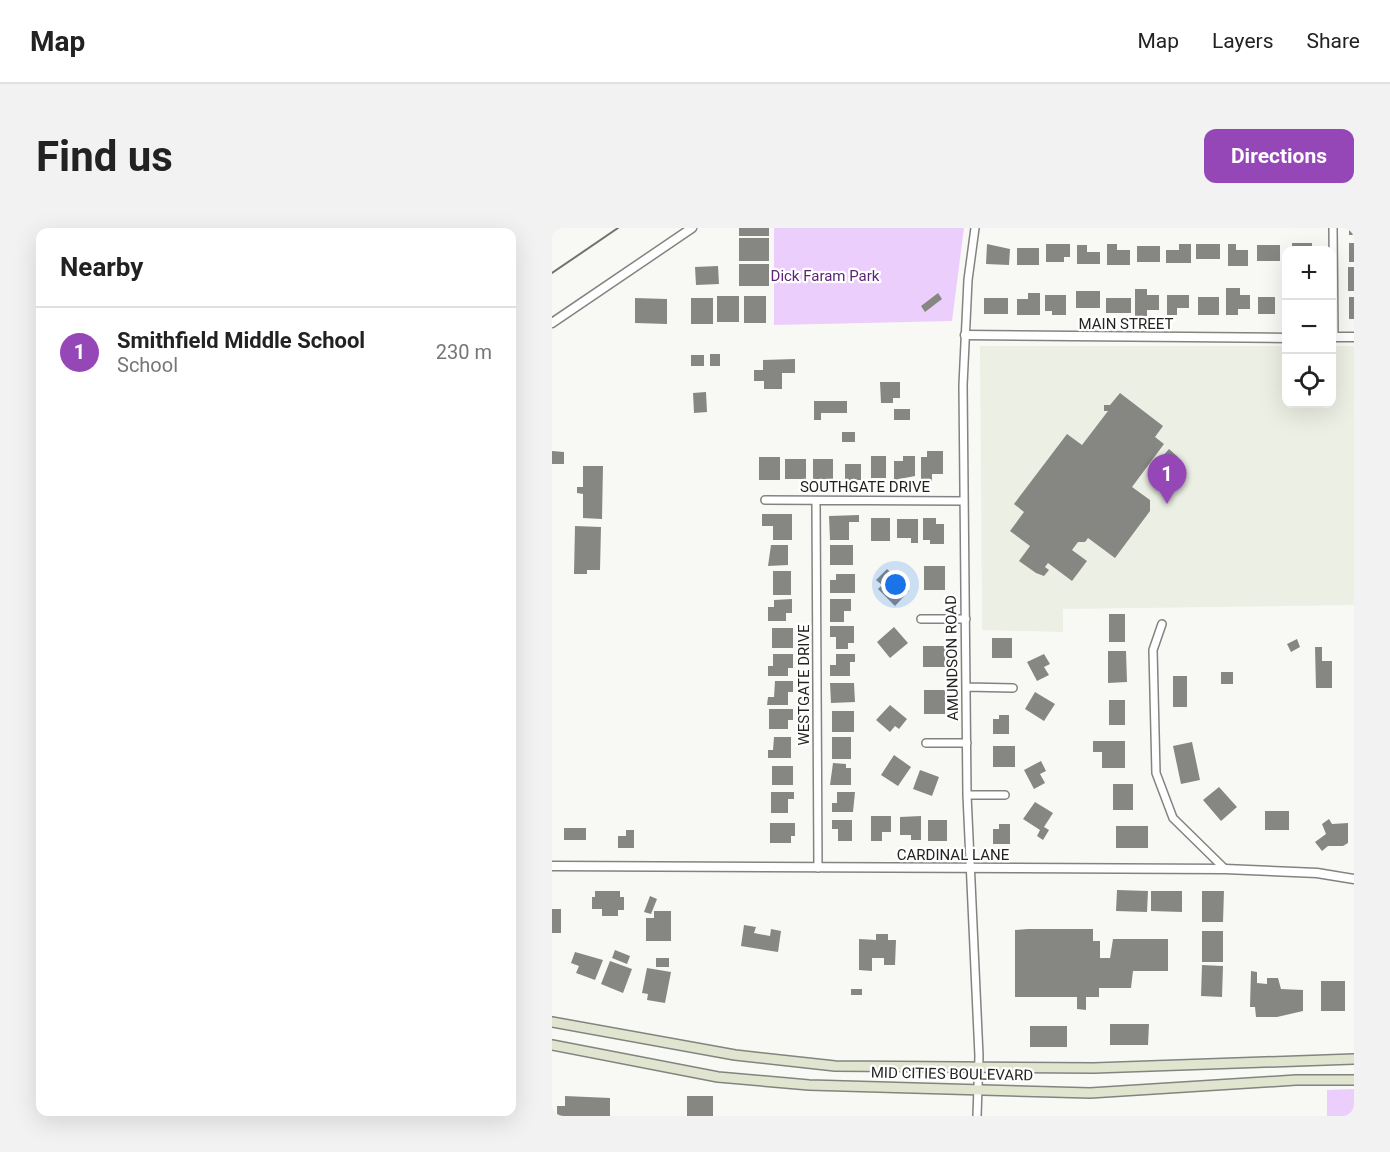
<!DOCTYPE html>
<meta charset="utf-8">
<style>
:root{--surface:#fff;--page:#f2f2f2;--text:#222;--muted:#767676;--line:#e0e0e0;--accent:#9547b8}
body{margin:0;font-family:Roboto,sans-serif;background:var(--page);color:var(--text)}
.controls{position:absolute;right:18px;top:18px;display:grid;overflow:hidden;border-radius:12px;box-shadow:0 6px 24px #0002}
.controls button{width:54px;height:54px;display:grid;place-items:center;padding:0;border:0;border-bottom:2px solid var(--line);background:var(--surface);color:var(--text);font:30px sans-serif}
.you{position:absolute;left:344px;top:357px;width:21px;height:21px;margin:-15px;border:4px solid #fff;border-radius:50%;background:#1a73e8;box-shadow:0 0 0 9px #1a73e833}
.badge{display:grid;place-items:center;width:39px;height:39px;border-radius:50%;background:var(--accent);color:#fff;font-size:20px;font-weight:700}
.pin{position:absolute;translate:-50% -50px;filter:drop-shadow(0 2px 3px #0008)}
.pin::after{content:'';position:absolute;top:32px;width:21px;height:18px;background:inherit;clip-path:polygon(0 0,100% 0,50% 100%)}
.list{margin:0;padding:0;list-style:none}
h2{display:flex;justify-content:space-between;align-items:center;height:78px;margin:0;padding:0 24px;font-size:26px}
h2 small{font-size:20px;font-weight:400;color:var(--muted)}
.list li{display:grid;grid-template-columns:39px 1fr auto;gap:18px;align-items:center;box-sizing:border-box;height:90px;padding:0 24px;border-top:2px solid var(--line)}
.list b{display:block;font-size:22px;white-space:nowrap}
.list p{margin:0;font-size:20px;white-space:nowrap;color:var(--muted)}
.list em{font-size:20px;font-style:normal;color:var(--muted)}
.icon{flex:none;width:33px;height:33px;fill:none;stroke:currentColor;stroke-width:2;stroke-linecap:round;stroke-linejoin:round}
.map{position:relative;flex:none;width:802px;height:888px;overflow:hidden;border-radius:12px}
header{display:flex;align-items:center;gap:36px;box-sizing:border-box;height:84px;padding:0 30px;background:var(--surface);border-bottom:2px solid var(--line)}
header strong{font-size:28px}
nav{display:flex;gap:33px;margin-inline-start:auto;font-size:21px}
.intro{display:flex;align-items:center;justify-content:space-between;box-sizing:border-box;height:144px;padding:0 36px}
h1{margin:0;font-size:42px}
.button{padding:15px 27px;border-radius:12px;background:var(--accent);color:#fff;font-size:21px;font-weight:700}
main{display:flex;gap:36px;padding:0 36px}
aside{flex:1;background:var(--surface);border-radius:12px;box-shadow:0 6px 24px #0002}
.map>svg:first-child{display:block}
</style>
<header>
<strong>Map</strong>
<nav><a>Map</a><a>Layers</a><a>Share</a></nav>
</header>
<div class="intro"><h1>Find us</h1><a class="button">Directions</a></div>
<main>
<aside>
<h2>Nearby<small></small></h2>
<ul class="list">
<li><span class="badge">1</span><div><b>Smithfield Middle School</b><p>School</p></div><em>230 m</em></li>
</ul>
</aside>
<div class="map">
<svg width="802" height="888" viewBox="0 0 802 888">
<rect width="100%" height="100%" fill="#f8f9f5"/>
<path fill="#ecefe4" d="M428,118H734V176H780V118H802V377L511,381V404L430,402Z"/>
<path fill="#ebcefb" d="M222,0H412L400,93L222,97Z
M802,861V888H775V862Z"/>
<path fill="#868783" d="M187,0H217V8H187Z
M797,0H802V7H797Z
M187,10H217V33H187Z
M740,15H760V22H740Z
M797,15H802V34H797Z
M435,16L458,21L457,37L434,36Z
M494,16H518V29H512V34H494Z
M555,16H565V22H578V37H555Z
M627,16H639V35H614V22H627Z
M644,16H668V31H644Z
M676,16H684V22H696V38H676Z
M525,17H535V24H548V36H525Z
M705,17H728V33H705Z
M585,18H608V34H585Z
M465,20H487V37H465Z
M187,36H217V58H187Z
M166,38L167,56L144,57L143,39Z
M796,39H802V63H796Z
M674,60H688V67H698V81H686V87H674Z
M583,61H595V67H607V82H595V88H583Z
M524,63H548V80H524Z
M386,65L390,71L373,84L369,78Z
M476,65H488V87H465V71H476Z
M493,67H514V87H500V83H493Z
M615,67H637V80H625V87H615Z
M165,68H187V94H165Z
M192,68H214V95H192Z
M646,69H667V87H646Z
M706,69H723V86H706Z
M797,69H802V91H797Z
M83,70L115,71V96L83,95Z
M139,70H161V96H139Z
M432,70H456V86H432Z
M554,70H579V85H554Z
M158,126H168V138H158Z
M139,127H152V138H139Z
M243,131V145H230V161H212V153H202V142H211V132Z
M328,154H348V170H341V175H329Z
M154,164L155,184L142,185L141,165Z
M568,165L611,198L603,209L612,216L580,259L598,272V283L563,330L536,310L533,314H526L520,322L535,333L520,353L496,335L493,339L497,342L492,348L484,345L467,333L478,318L458,303L472,284L462,276L515,206L530,217L556,183H552V177H558Z
M262,173H295V185H269V192H262Z
M342,181H358V192H342Z
M290,204H303V214H290Z
M617,221L626,229L610,247L601,239Z
M0,223L12,224V236H0Z
M375,223H391V246H380V253H369V229H375Z
M319,228H334V250H319Z
M351,228H363V248L342,252V233H351Z
M207,229H228V252H207Z
M233,231H254V251H233Z
M261,231H281V251H261Z
M293,236H309V252H293Z
M31,238H51L50,291L31,290V266L25,265V259H31Z
M210,286H240V312H221V298H210Z
M307,287V294H297V312H278L277,288Z
M319,290H338V313H319Z
M371,290H384V296H392V316H378V312H371Z
M345,291H366V315H359V310H345Z
M23,298L49,299L48,342H35V346H22Z
M219,317H236V337L216,338Z
M278,317H301V337H278Z
M372,338H393V362H372Z
M335,341L357,363L343,378L326,361L330,357L324,352Z
M221,343H239V367H221Z
M284,346H303V365H278V352H284Z
M240,371V385H234V393H216V379H222V372Z
M278,371H299V383H292V394H278Z
M557,386H573V414H557Z
M278,398H302V415H296V421H284V409H278Z
M342,399L356,415L338,430L325,414Z
M220,400H241V420H220Z
M440,410H460V430H440Z
M745,411L748,419L739,424L735,416Z
M371,418H393V439H371Z
M763,419H770V433H780V460H764Z
M556,423H574L575,454L556,455Z
M221,426H241V440H236V448H216V438H221Z
M284,426H303V434H298V448H278V437H284Z
M492,426L498,436L492,439L497,447L485,453L475,434Z
M669,444H681V456H669Z
M621,448H635V479H621Z
M223,453H241V464H236V477H215L216,469H222Z
M278,455H302L303,474L279,475Z
M372,462H393V486H372Z
M483,464L503,476L492,493L473,481Z
M557,472H573V497H557Z
M338,477L355,491L347,501L343,498L338,504L324,492Z
M217,481H241V492H236V501H217Z
M280,483H302V504H280Z
M447,487H457V506H441V491H447Z
M222,509H239V530H216V522H221Z
M280,509H299V531H280Z
M541,513H573V540H550V524H541Z
M640,514L648,552L629,556L621,518Z
M441,518H463V539H441Z
M342,527L359,539L346,558L329,547Z
M489,533L494,543L488,546L493,555L482,561L472,542Z
M281,535L294,536V540H299V557H278Z
M220,538H241V557H220Z
M368,542L387,549L380,568L361,561Z
M561,556H581V582H561Z
M667,559L685,579L669,593L651,572Z
M219,564H242V571H236V585H219Z
M285,564H303L301,584H280V575H285Z
M483,574L501,585L492,599L497,602L491,612L485,608L488,602L471,591Z
M713,583H737V602H713Z
M319,588H339V604H330V613H319Z
M369,588V612H359V607H348V589Z
M777,591L780,596L796,595V615L791,618H776L770,623L763,614L774,606L770,596Z
M280,592H300V613H286V601H280Z
M376,592H395V613H376Z
M218,595H243V608H239V615H218Z
M447,596H458V616H441V601H447Z
M564,598H596V620H564Z
M12,600H34V612H12Z
M74,602H82V620H66V608H74Z
M565,662L596,663L595,684L564,683Z
M43,663H68V669H72V682H66V688H50V681H40V669H43Z
M599,663H630V684L599,683Z
M650,663H672L671,694H650Z
M98,668L105,671L99,686L92,684Z
M0,681H9V705H0Z
M102,683H119V713H94V690H102Z
M192,697L204,699L202,705L218,708L219,701L229,703L226,724L189,718Z
M476,701H541V713H548V730H558L561,711H616V743H581L579,760H547V769H534V782L525,781V769H463V702Z
M650,703H671V734H650Z
M324,706H336V712H344L343,737H332V730H320V743L307,742V711L324,712Z
M63,722L78,728L75,736L60,730Z
M23,724L51,732L43,752L24,745L27,738L19,735Z
M104,730H117V739H104Z
M58,733L80,741L71,765L49,756Z
M650,737L671,738L670,769L649,768Z
M95,740L119,744L113,775L95,772L96,766L90,765Z
M699,743L705,744V755L715,756V750H726L729,761L751,762V783L725,789H704L703,779H698Z
M769,753H793V783H769Z
M299,761H310V767H299Z
M558,796H597L596,817H558Z
M478,798H515V819H478Z
M13,868L58,870V888H5V878H13Z
M135,868H161V888H135Z"/>
<g fill="none" stroke-linecap="round" stroke-linejoin="round">
<g stroke="#838380" stroke-width="10">
<path id="minor" d="M423,0L416,52L411,157L415,567L427,828L425,888
M781,0L782,109
M213,272L412,273
M264,274L266,640
M369,391H414
M610,396L601,422L604,545L621,590L673,641
M414,459L461,460
M374,515H415
M415,567H453"/>
</g>
<g stroke="#838380" stroke-width="11">
<path id="tertiary" d="M0,95L140,0
M413,107L734,110
M780,109H802
M0,638L673,641L765,645L802,651"/>
</g>
<g stroke="#838380" stroke-width="12">
<path id="secondary" d="M0,794L183,827L283,838L542,840L802,831
M0,817L166,849L257,857L538,865L744,852H802"/>
</g>
<use href="#minor" stroke="#fff" stroke-width="7"/>
<use href="#tertiary" stroke="#fff" stroke-width="8"/>
<use href="#secondary" stroke="#e0e5cf" stroke-width="9"/>
<path stroke="#727371" stroke-width="2" d="M0,45L66,0"/>
</g>
<g text-anchor="middle" stroke-width="4.5" stroke-linejoin="round" paint-order="stroke">
<g font-size="15" fill="#5d2376" stroke="#fff">
<text x="273" y="53">Dick Faram Park</text>
</g>
<g font-size="15" fill="#232322" stroke="#fff">
<text x="574" y="101">MAIN STREET</text>
<text x="313" y="264">SOUTHGATE DRIVE</text>
<text transform="translate(400 430) rotate(-91)" y="5">AMUNDSON ROAD</text>
<text transform="translate(252 457) rotate(-90)" y="5">WESTGATE DRIVE</text>
<text x="401" y="632">CARDINAL LANE</text>
<text transform="translate(400 846) rotate(1)" y="5">MID CITIES BOULEVARD</text>
</g>
</g>
</svg>
<div class="controls">
<button>+</button>
<button>−</button>
<button><svg class="icon" aria-label="locate" viewBox="0 0 24 24"><circle cx="12" cy="12" r="6"/><path d="M12 2v4M12 18v4M2 12h4M18 12h4"/></svg></button>
</div>
<div class="you"></div>
<div class="pin badge" style="left:615px;top:276px">1</div>
</div>
</main>
